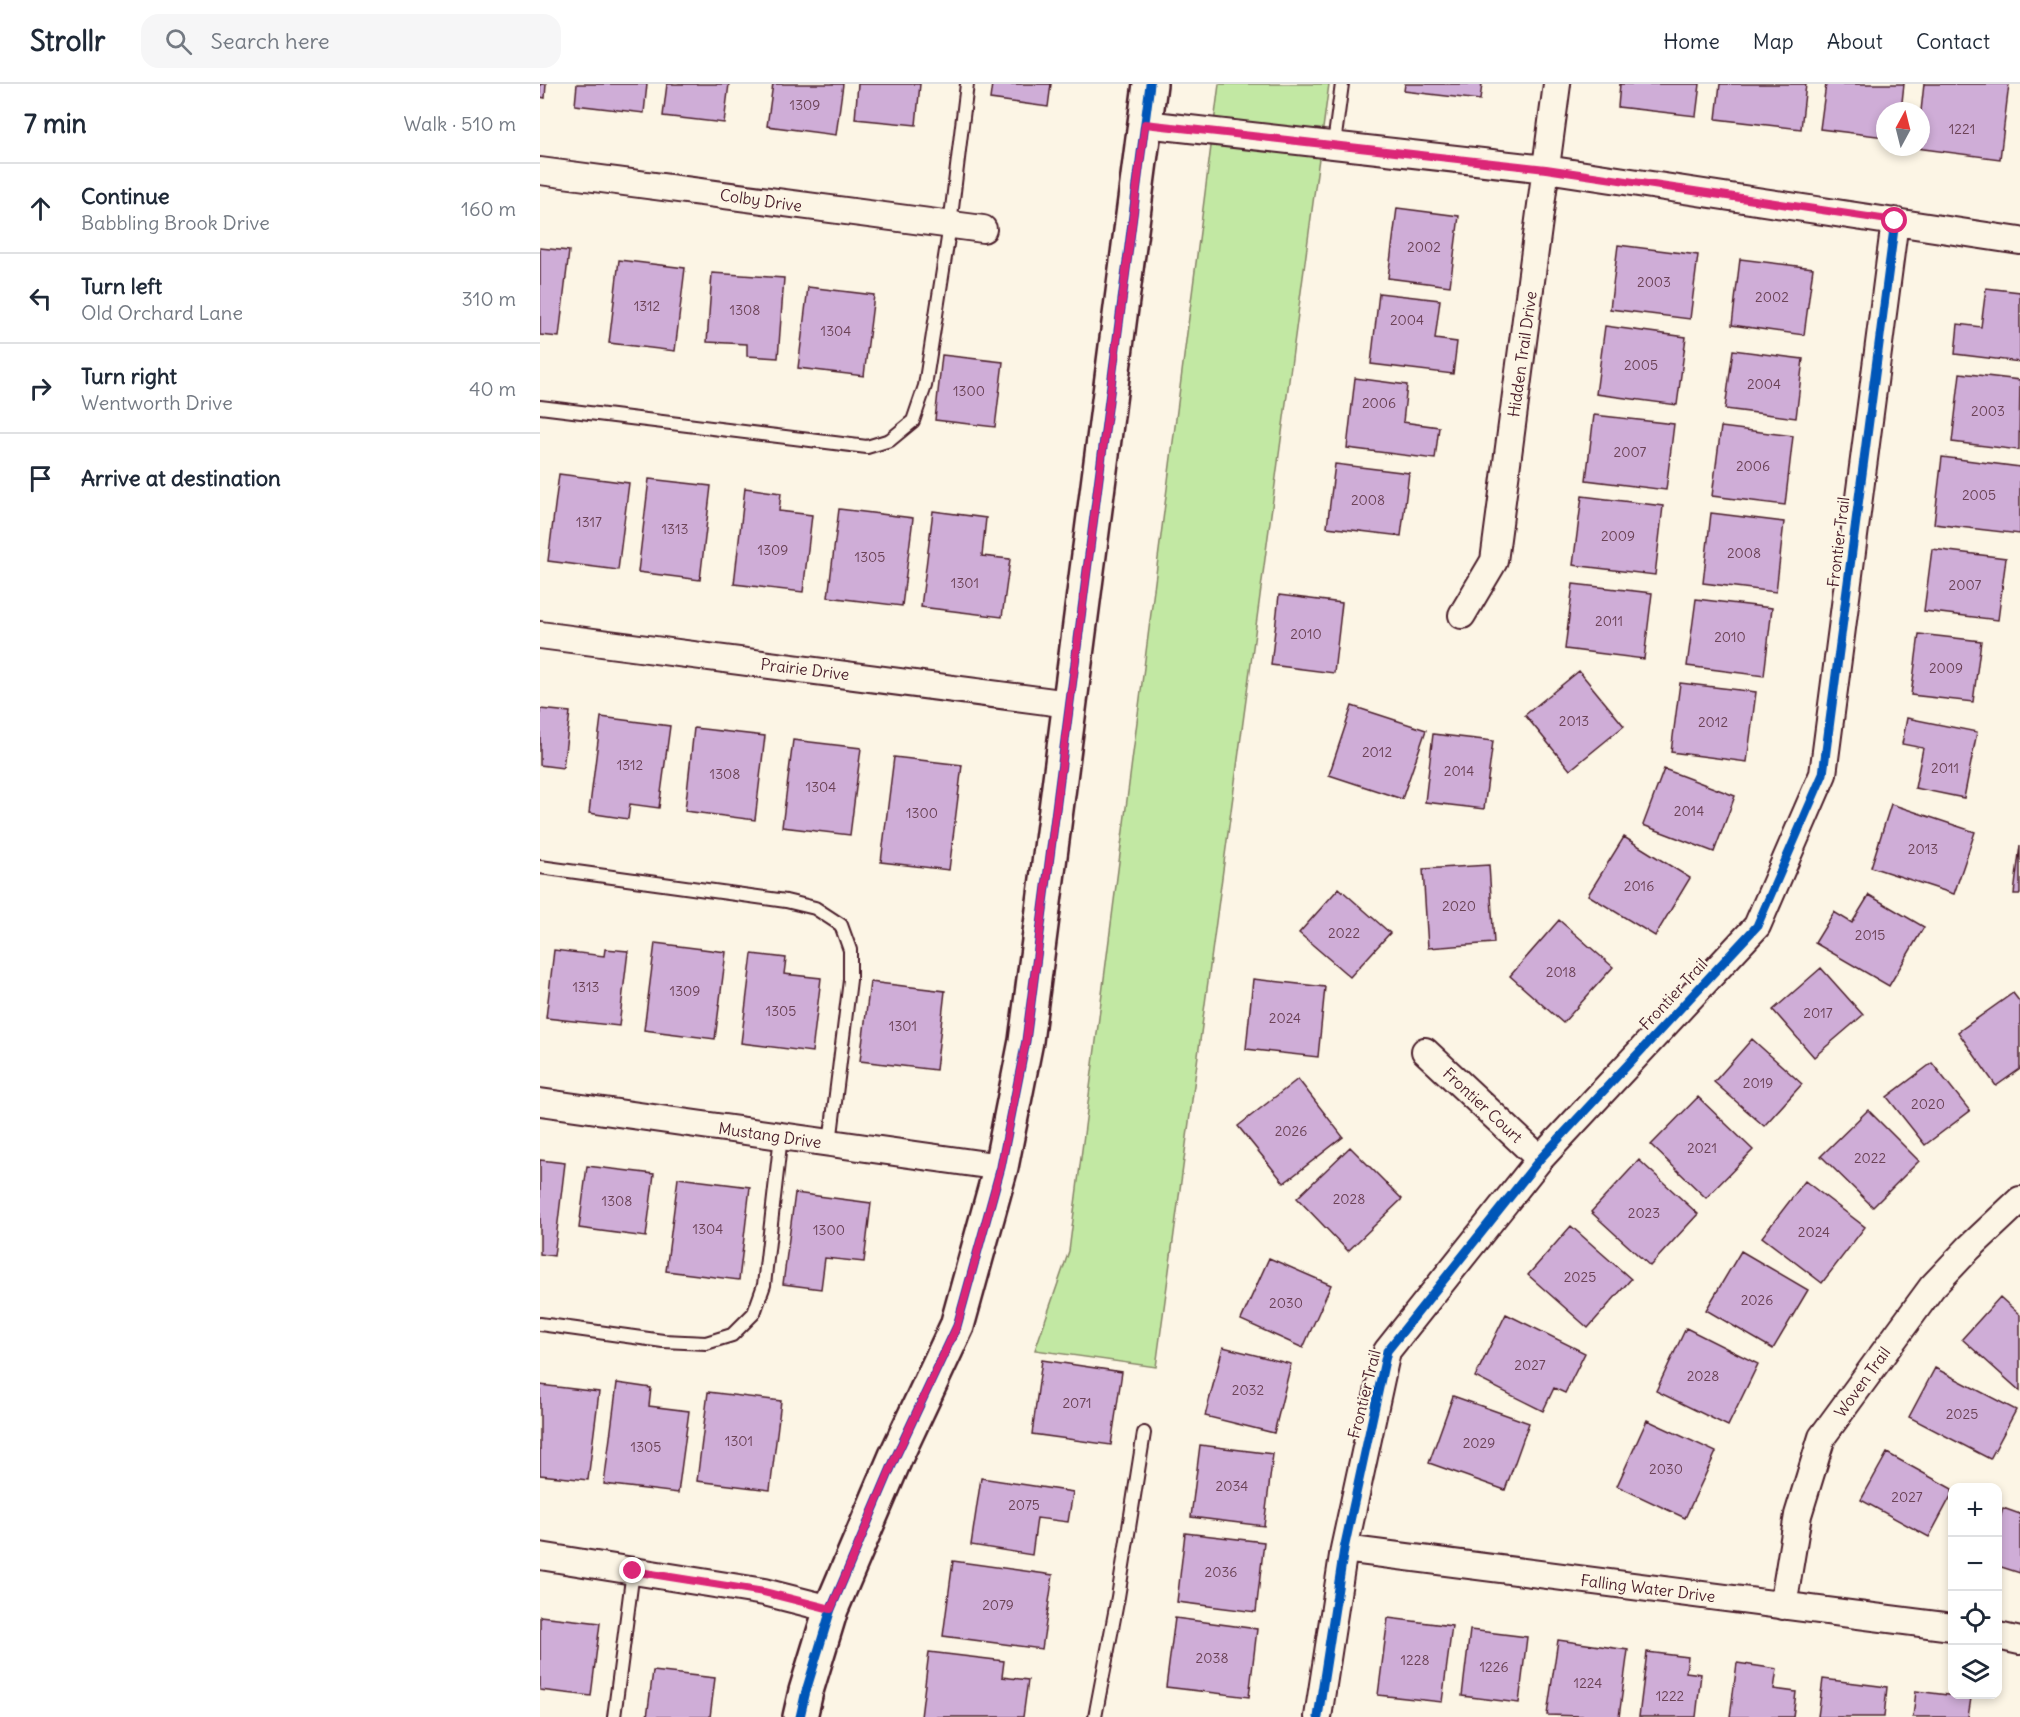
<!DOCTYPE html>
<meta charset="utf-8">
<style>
:root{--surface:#fff;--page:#f6f6f7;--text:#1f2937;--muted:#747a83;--line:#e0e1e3}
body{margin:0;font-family:Delius,sans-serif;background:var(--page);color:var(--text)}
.controls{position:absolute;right:18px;bottom:18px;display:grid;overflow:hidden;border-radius:12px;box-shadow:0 3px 9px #0003}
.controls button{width:54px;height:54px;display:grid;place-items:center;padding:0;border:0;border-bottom:2px solid var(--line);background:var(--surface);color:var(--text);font:30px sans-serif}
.compass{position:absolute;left:1336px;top:18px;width:54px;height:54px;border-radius:50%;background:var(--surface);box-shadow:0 3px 9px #0003;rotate:7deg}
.stop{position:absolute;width:18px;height:18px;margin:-14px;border:4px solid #db2777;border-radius:50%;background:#fff}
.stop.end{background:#db2777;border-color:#fff;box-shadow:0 2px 6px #0008}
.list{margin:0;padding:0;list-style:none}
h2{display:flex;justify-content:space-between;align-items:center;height:78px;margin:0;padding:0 24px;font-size:26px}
h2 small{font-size:20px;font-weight:400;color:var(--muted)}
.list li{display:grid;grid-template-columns:39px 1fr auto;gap:18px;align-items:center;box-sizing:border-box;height:90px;padding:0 24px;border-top:2px solid var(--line)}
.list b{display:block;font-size:22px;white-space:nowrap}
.list p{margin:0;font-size:20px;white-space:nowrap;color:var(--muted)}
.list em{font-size:20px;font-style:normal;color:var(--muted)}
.icon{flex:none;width:33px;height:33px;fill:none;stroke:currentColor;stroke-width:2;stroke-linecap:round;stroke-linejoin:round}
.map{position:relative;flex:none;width:1480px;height:1633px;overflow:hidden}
header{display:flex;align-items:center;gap:36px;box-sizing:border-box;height:84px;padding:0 30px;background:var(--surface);border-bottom:2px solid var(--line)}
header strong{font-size:28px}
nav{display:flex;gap:33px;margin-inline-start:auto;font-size:21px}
.search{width:420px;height:54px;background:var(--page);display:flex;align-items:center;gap:15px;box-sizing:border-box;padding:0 21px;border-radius:18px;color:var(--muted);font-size:22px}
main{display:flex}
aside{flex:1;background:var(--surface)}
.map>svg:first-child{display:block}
</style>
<header>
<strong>Strollr</strong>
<div class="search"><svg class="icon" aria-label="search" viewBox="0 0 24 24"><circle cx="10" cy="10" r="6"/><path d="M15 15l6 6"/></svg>Search here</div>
<nav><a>Home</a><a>Map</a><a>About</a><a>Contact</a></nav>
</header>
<main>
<aside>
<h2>7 min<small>Walk · 510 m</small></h2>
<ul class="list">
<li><svg class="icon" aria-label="ahead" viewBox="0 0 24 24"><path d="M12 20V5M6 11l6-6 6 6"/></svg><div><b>Continue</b><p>Babbling Brook Drive</p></div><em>160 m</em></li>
<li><svg class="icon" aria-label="left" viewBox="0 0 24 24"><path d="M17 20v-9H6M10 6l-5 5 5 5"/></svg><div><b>Turn left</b><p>Old Orchard Lane</p></div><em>310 m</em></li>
<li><svg class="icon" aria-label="right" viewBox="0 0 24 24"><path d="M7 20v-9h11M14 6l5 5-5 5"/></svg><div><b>Turn right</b><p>Wentworth Drive</p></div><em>40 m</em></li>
<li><svg class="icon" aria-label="arrive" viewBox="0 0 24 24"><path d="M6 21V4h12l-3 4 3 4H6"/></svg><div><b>Arrive at destination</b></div></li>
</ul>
</aside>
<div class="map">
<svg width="1480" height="1633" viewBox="0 0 1480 1633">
<rect width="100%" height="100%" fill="#fcf5e5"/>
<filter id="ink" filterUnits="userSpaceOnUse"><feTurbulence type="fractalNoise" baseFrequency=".0167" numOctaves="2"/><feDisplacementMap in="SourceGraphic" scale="12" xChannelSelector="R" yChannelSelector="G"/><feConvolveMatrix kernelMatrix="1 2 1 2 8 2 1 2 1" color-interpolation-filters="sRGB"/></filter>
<g filter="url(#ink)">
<path fill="#c2e8a3" stroke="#868467" stroke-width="1.5" d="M679,0H789L616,1283L495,1266L529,1167Z"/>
<path fill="#cfadd7" stroke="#4a1f2b" stroke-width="1.5" d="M0,0H6L5,14L0,13Z
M37,0H107L104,29L35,21Z
M127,0H189L184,39L123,32Z
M233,0H303L296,51L227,42Z
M318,0H380L376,41L315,35Z
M452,0H511L508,23L450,15Z
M865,0H942L940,16L864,7Z
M1080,0H1160L1156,32L1078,23Z
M1180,0H1266L1261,45L1176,35Z
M1286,0H1364L1361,27H1345V53L1280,45Z
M1384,0H1469L1460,75L1376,64L1381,63V27Z
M857,124L919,132L910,202L848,194Z
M1078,161L1158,171L1150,235L1070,225Z
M0,164L29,167L19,253L0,251Z
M1200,175L1273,184L1264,251L1192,241Z
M79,176L145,184L135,267L69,259Z
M172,189L244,194L238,274L207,272V260L167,258Z
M268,203L334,211L324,292L258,284Z
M1446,204L1480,208V278L1415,270L1418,240L1441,243Z
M839,209L900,216L895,255L917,258L913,290L831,280Z
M1065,242L1146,253L1137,321L1056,310Z
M1193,266L1263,275L1256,334L1185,325Z
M402,271L463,278L455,343L395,336Z
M1420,289L1480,296L1479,366L1412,358Z
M815,294L867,301L863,338L899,343L895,375L807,364Z
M1054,331L1134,340L1126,406L1046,396Z
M1181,343L1253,352L1245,421L1172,412Z
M1402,373L1480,383V450L1394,440Z
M795,380L869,389L861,452L787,443Z
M19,390L89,399L78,486L8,477Z
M109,395L171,402L160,496L98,488Z
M205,404L241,409L239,427L272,431L263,508L194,500Z
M1042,412L1123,422L1115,491L1033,481Z
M299,425L373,434L362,522L288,513Z
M393,427L446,434L442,472L470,475L462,533L381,523Z
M1171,429L1244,438L1236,508L1163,499Z
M1392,465L1466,474L1458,536L1384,527Z
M1033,500L1112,509L1104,575L1025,565Z
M739,511L802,519L794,589L731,581Z
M1156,515L1232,524L1224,592L1147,582Z
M1379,550L1441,557L1433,618L1371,611Z
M1039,587L1084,642L1030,686L985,631Z
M1140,599L1216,608L1207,678L1131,668Z
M812,622L886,646L862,715L789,691Z
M0,625L30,628L23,684L0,681Z
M61,633L130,642L119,724L90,720L88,735L49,729Z
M1367,634L1437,648L1424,714L1375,704L1383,664L1362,660Z
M154,644L225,652L215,736L145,727Z
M893,650L953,657L944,725L885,718Z
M253,656L321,664L310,751L242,743Z
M354,673L422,681L409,786L341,778Z
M1124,685L1195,712L1174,768L1103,741Z
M1351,720L1435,748L1414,810L1331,783Z
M1084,753L1150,794L1115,852L1048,811Z
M1480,761V810H1474Z
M949,781L954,859L888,864L883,785Z
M799,804L850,849L810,893L759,849Z
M1329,811L1384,843L1349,902L1275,859L1294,828L1312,839Z
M1019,836L1073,883L1023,939L970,892Z
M115,859L186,868L175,955L104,946Z
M65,865L88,867L79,942L6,934L14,866L64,872Z
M212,870L246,874L244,890L281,894L272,968L201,959Z
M1281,884L1323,931L1274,973L1233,926Z
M713,895L785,903L778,973L706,965Z
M330,898L405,907L396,986L320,977Z
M1473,909L1480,918V985L1456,1002L1418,948Z
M1212,955L1262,1000L1224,1042L1174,998Z
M1392,979L1430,1027L1385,1061L1347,1013Z
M758,995L803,1053L744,1099L698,1042Z
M1158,1013L1213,1066L1166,1114L1111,1061Z
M1328,1026L1379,1077L1333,1123L1281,1072Z
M810,1063L862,1115L808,1167L757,1114Z
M0,1076L25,1079L14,1172L0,1170Z
M1099,1076L1158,1130L1110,1182L1051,1128Z
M47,1082L114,1090L106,1153L39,1144Z
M138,1094L210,1103L199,1196L126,1187Z
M1265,1097L1325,1143L1282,1199L1222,1153Z
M255,1109L331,1119L324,1178L285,1174L281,1205L243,1200Z
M1031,1142L1091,1195L1048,1244L988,1191Z
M1201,1167L1268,1206L1233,1265L1166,1226Z
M729,1174L791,1201L763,1264L701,1236Z
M1460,1213L1480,1231V1307L1422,1255Z
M966,1230L1045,1269L1025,1309L1014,1304L1003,1327L935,1293Z
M1146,1244L1218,1280L1188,1342L1116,1307Z
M683,1263L751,1280L734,1349L665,1332Z
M502,1276L582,1288L571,1361L492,1350Z
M1395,1284L1476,1326L1450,1375L1369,1333Z
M77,1299L111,1304L109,1322L149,1327L138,1409L64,1400Z
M0,1301L59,1308L48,1396L0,1391Z
M168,1308L241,1317L230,1406L157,1397Z
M913,1312L989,1339L965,1406L889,1379Z
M1107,1336L1176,1368L1145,1434L1077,1402Z
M660,1361L733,1370L724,1442L651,1433Z
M1347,1369L1412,1405V1410L1389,1453L1321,1416Z
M441,1394L533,1408L528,1438L497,1434L492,1471L431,1461Z
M1463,1424L1480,1430V1489L1458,1482V1442Z
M645,1449L724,1458L716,1528L637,1518Z
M413,1477L513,1491L502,1565L403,1552Z
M0,1532L60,1539L51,1612L0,1606Z
M635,1534L717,1545L709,1613L626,1603Z
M848,1534L912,1542L902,1618L838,1611Z
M930,1546L987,1553L979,1619L922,1612Z
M1018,1556L1088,1566L1079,1633L1007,1631Z
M389,1568L464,1577L462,1593L488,1596L483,1633H381Z
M1107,1568L1148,1573L1146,1588L1161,1590L1156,1633H1099Z
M1197,1579L1237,1585L1234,1605L1256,1608L1253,1633H1190Z
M113,1587L175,1594L170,1633H107Z
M1283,1595L1347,1603L1344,1633H1278Z
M1376,1607L1431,1614L1428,1633H1373Z"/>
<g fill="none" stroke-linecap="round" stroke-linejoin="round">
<g stroke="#4a1f2b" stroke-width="16">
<path id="lane" d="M794,60L802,0
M0,323L327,363L350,356L373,337L385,302L410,141L427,0
M0,783L246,817L275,824L301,841L310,866V896L290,1059
M0,1240L123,1257L166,1259L192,1251L214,1229L224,1201L241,1052
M74,1633L93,1487
M555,1633L578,1513L604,1349"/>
</g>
<g stroke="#4a1f2b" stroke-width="30">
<path id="street" d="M605,40L1006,85L1480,157
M0,87L443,145
M922,531L954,477L1017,0
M0,551L529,620
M885,967L1000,1075
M0,1018L461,1083
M804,1465L1412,1543
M0,1472L224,1508L291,1525
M1243,1522L1258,1431L1282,1353L1392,1203L1429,1164L1480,1116
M1458,1552L1480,1557
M778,1633L804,1465L847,1267L1000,1075L1217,842L1283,690L1355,137"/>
</g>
<g stroke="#4a1f2b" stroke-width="38">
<path id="secondary" d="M260,1633L266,1607L291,1525L356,1372L417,1242L461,1083L486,957L610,0"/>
</g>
<use href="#lane" stroke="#fcf5e5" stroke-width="12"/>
<use href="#street" stroke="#fcf5e5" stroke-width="26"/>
<use href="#secondary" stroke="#fcf5e5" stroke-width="33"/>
<g stroke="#fcf5e5" stroke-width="13">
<path id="cycleway" d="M260,1633L266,1607L291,1525L356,1372L417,1242L461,1083L486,957L610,0
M778,1633L804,1465L847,1267L1000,1075L1217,842L1283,690L1355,137"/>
</g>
<use href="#cycleway" stroke="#0057b8" stroke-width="9"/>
</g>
</g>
<g fill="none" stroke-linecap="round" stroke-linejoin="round" filter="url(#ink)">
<path stroke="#db2777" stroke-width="8" d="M93,1487L224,1508L291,1525L356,1372L417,1242L461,1083L486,957L605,40L1006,85L1355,137"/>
</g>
<g text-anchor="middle" stroke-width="4.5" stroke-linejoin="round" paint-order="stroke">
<g font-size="14" fill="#6b4256">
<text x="265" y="26">1309</text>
<text x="1422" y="50">1221</text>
<text x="884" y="168">2002</text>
<text x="1114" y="203">2003</text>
<text x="1232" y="218">2002</text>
<text x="107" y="227">1312</text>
<text x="205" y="231">1308</text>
<text x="867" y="241">2004</text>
<text x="296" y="252">1304</text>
<text x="1101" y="286">2005</text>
<text x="1224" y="305">2004</text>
<text x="429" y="312">1300</text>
<text x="839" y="324">2006</text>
<text x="1448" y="332">2003</text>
<text x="1090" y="373">2007</text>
<text x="1213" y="387">2006</text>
<text x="1439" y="416">2005</text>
<text x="828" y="421">2008</text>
<text x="49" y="443">1317</text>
<text x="135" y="450">1313</text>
<text x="1078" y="457">2009</text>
<text x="233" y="471">1309</text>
<text x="1204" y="474">2008</text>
<text x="330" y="478">1305</text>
<text x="425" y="504">1301</text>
<text x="1425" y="506">2007</text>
<text x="1069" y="542">2011</text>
<text x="766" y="555">2010</text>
<text x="1190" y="558">2010</text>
<text x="1406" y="589">2009</text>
<text x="1034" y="642">2013</text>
<text x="1173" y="643">2012</text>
<text x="837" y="673">2012</text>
<text x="90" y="686">1312</text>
<text x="1405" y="689">2011</text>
<text x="919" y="692">2014</text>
<text x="185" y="695">1308</text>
<text x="281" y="708">1304</text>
<text x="1149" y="732">2014</text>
<text x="382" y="734">1300</text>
<text x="1383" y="770">2013</text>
<text x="1099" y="807">2016</text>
<text x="919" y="827">2020</text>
<text x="804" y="854">2022</text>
<text x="1330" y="856">2015</text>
<text x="1021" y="893">2018</text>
<text x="46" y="908">1313</text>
<text x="145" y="912">1309</text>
<text x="241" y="932">1305</text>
<text x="1278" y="934">2017</text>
<text x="745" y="939">2024</text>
<text x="363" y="947">1301</text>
<text x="1218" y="1004">2019</text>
<text x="1388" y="1025">2020</text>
<text x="751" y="1052">2026</text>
<text x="1162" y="1069">2021</text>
<text x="1330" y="1079">2022</text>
<text x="809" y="1120">2028</text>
<text x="77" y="1122">1308</text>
<text x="1104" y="1134">2023</text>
<text x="168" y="1150">1304</text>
<text x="289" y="1151">1300</text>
<text x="1274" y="1153">2024</text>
<text x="1040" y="1198">2025</text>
<text x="1217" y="1221">2026</text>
<text x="746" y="1224">2030</text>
<text x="990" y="1286">2027</text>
<text x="1163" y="1297">2028</text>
<text x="708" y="1311">2032</text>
<text x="537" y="1324">2071</text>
<text x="1422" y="1335">2025</text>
<text x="199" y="1362">1301</text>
<text x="939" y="1364">2029</text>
<text x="106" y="1368">1305</text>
<text x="1126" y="1390">2030</text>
<text x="692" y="1407">2034</text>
<text x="1367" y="1418">2027</text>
<text x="484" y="1426">2075</text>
<text x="681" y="1493">2036</text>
<text x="458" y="1526">2079</text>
<text x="672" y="1579">2038</text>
<text x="875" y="1581">1228</text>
<text x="954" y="1588">1226</text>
<text x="1048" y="1604">1224</text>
<text x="1130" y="1617">1222</text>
</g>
<g font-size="16" fill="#4a1f2b" stroke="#fcf5e5">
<text transform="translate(221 116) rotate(8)" y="6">Colby Drive</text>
<text transform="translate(982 270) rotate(-82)" y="6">Hidden Trail Drive</text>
<text transform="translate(1298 458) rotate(-83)" y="6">Frontier Trail</text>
<text transform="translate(265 585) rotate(7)" y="6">Prairie Drive</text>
<text transform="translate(1133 910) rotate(-47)" y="6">Frontier Trail</text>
<text transform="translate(943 1021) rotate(43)" y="6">Frontier Court</text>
<text transform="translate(230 1051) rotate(8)" y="6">Mustang Drive</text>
<text transform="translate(1322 1298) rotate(-54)" y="6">Woven Trail</text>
<text transform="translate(824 1310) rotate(-76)" y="6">Frontier Trail</text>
<text transform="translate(1108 1504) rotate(7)" y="6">Falling Water Drive</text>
</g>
</g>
</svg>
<div class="controls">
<button>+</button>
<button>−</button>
<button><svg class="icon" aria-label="locate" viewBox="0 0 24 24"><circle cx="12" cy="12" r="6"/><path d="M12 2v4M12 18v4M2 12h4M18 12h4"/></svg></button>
<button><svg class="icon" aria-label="layers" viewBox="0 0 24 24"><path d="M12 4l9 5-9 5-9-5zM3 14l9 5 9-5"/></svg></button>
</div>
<svg class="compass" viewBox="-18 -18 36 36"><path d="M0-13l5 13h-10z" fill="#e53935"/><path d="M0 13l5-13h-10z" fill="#747a83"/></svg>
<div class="stop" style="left:1355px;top:137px"></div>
<div class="stop end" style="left:93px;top:1487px"></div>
</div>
</main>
